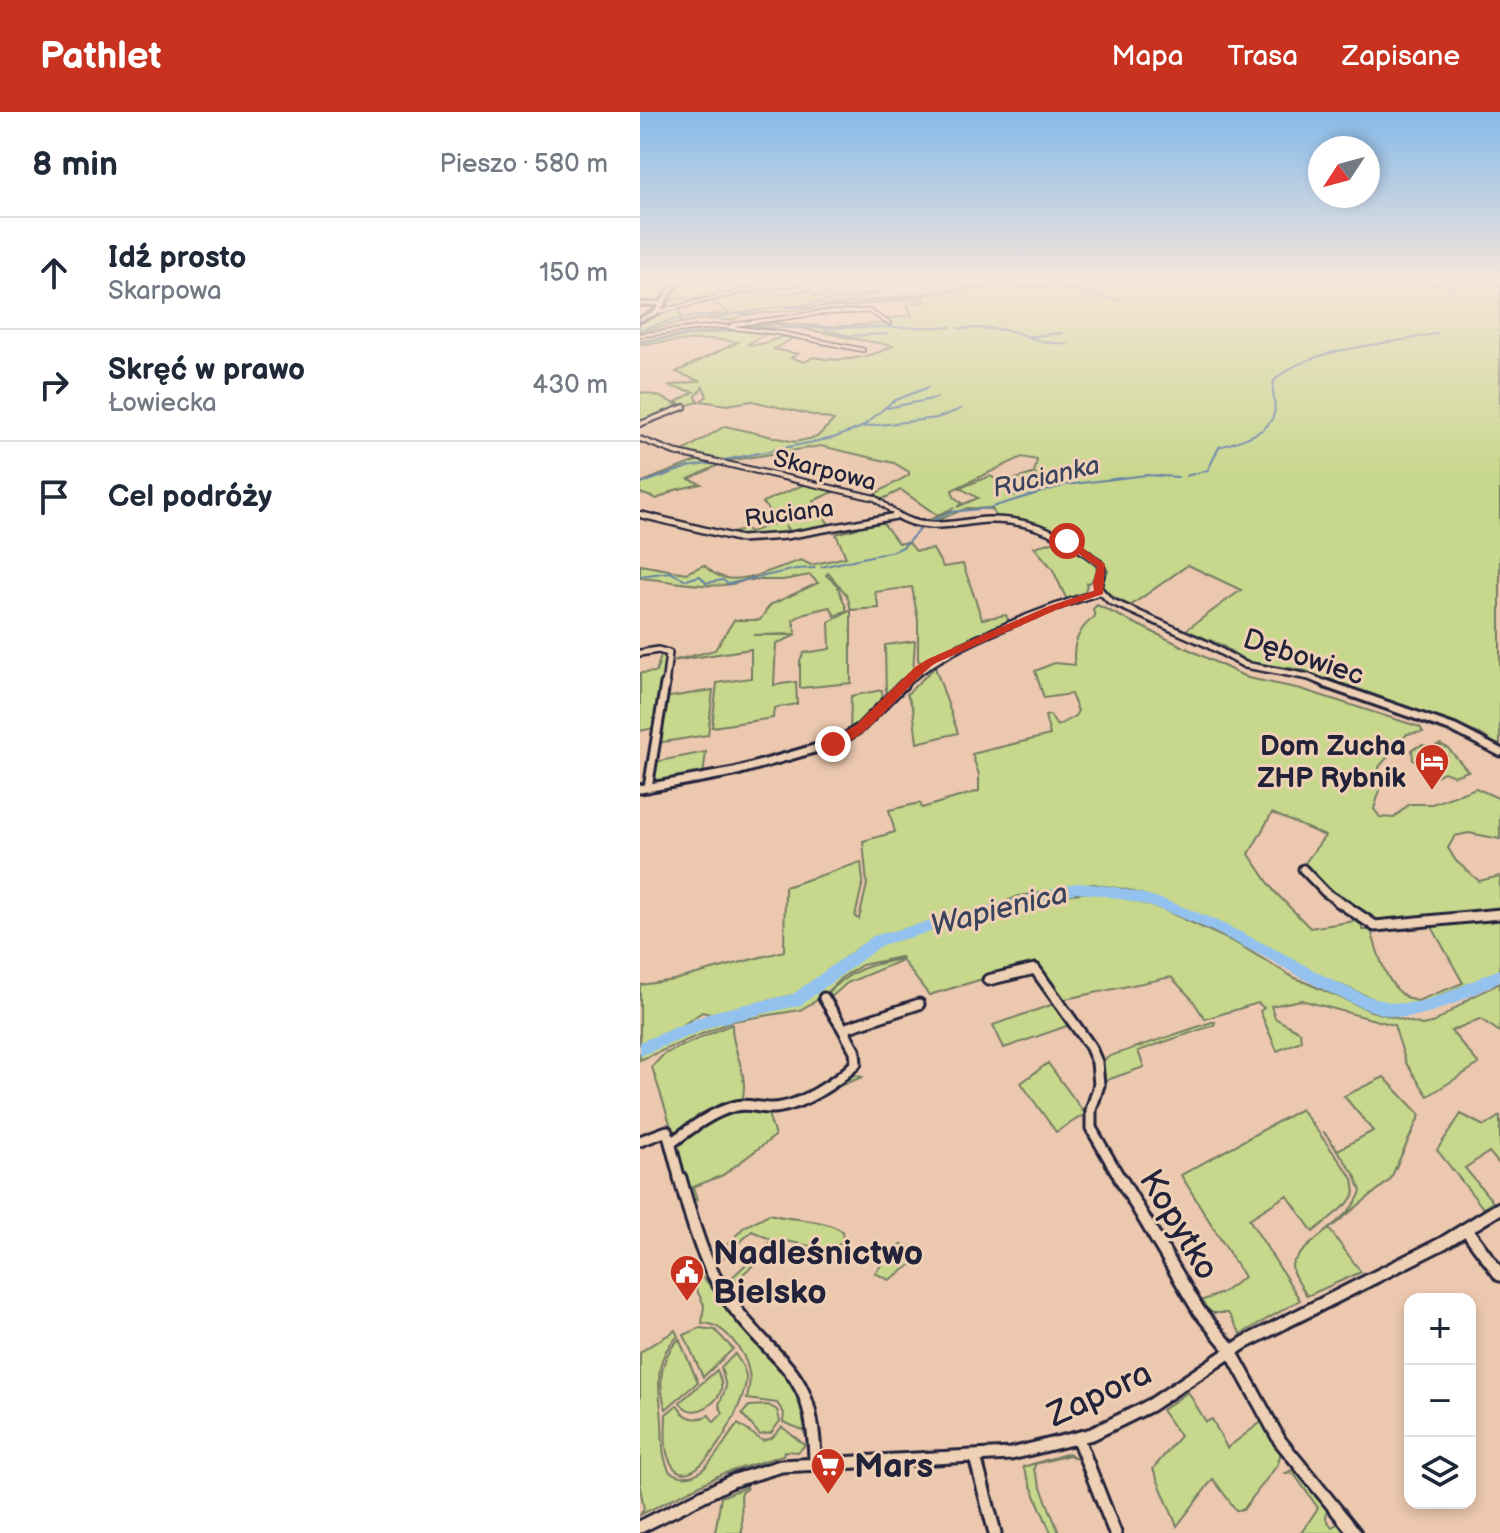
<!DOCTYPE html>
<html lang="pl">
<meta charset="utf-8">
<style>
:root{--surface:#fff;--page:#f6f6f7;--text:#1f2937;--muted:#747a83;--line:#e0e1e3;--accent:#c8321e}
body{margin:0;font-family:"Balsamiq Sans",sans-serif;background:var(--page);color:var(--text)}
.controls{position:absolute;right:24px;bottom:24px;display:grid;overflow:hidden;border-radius:16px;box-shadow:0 4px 12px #0003}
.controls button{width:72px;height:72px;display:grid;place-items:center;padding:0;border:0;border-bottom:2px solid var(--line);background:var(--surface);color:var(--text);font:40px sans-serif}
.compass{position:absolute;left:668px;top:24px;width:72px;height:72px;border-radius:50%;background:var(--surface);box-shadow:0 4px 12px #0003;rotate:234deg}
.stop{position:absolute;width:24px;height:24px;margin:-18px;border:6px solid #c8321e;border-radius:50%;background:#fff}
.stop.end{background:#c8321e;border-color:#fff;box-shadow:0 2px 8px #0008}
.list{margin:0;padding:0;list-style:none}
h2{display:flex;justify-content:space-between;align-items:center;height:104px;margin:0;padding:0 32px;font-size:34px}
h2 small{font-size:26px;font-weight:400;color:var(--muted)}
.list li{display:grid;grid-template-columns:52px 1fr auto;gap:24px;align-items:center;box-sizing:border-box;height:112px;padding:0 32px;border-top:2px solid var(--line)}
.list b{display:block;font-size:30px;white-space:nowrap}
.list p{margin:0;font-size:26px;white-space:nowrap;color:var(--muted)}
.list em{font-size:26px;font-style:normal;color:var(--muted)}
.icon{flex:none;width:44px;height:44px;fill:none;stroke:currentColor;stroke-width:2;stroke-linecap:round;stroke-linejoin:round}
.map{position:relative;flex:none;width:860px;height:1421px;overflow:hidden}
header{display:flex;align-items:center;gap:48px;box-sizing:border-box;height:112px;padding:0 40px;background:var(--accent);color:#fff}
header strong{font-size:38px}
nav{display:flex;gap:44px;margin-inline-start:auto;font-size:28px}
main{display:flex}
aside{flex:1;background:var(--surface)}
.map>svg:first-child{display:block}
</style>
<header>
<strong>Pathlet</strong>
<nav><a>Mapa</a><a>Trasa</a><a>Zapisane</a></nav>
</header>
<main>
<aside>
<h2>8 min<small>Pieszo · 580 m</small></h2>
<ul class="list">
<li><svg class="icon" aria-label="ahead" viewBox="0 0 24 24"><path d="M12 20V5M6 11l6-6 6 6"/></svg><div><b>Idź prosto</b><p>Skarpowa</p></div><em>150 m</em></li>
<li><svg class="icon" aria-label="right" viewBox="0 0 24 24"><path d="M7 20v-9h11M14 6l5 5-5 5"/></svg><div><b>Skręć w prawo</b><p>Łowiecka</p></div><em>430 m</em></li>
<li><svg class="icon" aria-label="arrive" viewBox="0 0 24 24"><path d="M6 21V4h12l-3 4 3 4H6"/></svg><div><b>Cel podróży</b></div></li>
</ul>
</aside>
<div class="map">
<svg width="860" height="1421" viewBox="0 0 860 1421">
<rect width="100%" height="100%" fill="#ebc8ae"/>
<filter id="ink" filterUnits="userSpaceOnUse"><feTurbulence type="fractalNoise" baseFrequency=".0125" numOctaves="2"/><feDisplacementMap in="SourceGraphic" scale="16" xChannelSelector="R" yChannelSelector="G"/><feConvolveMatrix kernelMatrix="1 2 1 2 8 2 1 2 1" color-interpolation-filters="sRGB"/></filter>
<g filter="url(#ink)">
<path fill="#c7d78b" stroke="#747c63" stroke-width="2" fill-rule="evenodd" d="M0,168H34L22,189L0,191Z
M38,168H131L83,173L73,186L126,175L123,181L125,186V183L171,178L174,184L191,183L194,188L167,192V195H177L327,176L315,168H860V635L840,622L718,581L663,558L608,550L581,533L546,518L601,478L548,453L490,494L470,483L461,473L468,459L463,452C432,425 399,403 357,406L352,397L327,396L287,413L283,411L314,396L297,403L261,378L243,387L233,383L269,363V360L254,351L181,334L81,350L40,341L85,314L155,330L177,325L194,308L112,289L87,293L61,289L67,284L63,275L56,284L58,290L44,294L36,290L54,280L28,274L59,269L36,260L98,230L73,227L1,232L0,229L136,211L189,215L250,211L244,207L272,203L267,192L285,190L283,186L204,195V200L177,201L173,196L103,203L92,208L62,207L0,219V208L22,199ZM70,185V188L90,201L42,206L39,197L24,199L31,188ZM137,212L253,234C227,247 201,251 173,245L165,250L151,246L158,242L134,237L155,225C137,221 126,236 108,232L129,220L106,218ZM382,345L397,348L394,361L398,366L397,373L373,384L395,371L392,362L363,371L350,364L320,376L338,386L317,395L322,391L314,385L312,378Z
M186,168H234L239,182L196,187Z
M0,280L18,284L40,294L0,311Z
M61,347L81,352L49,367L61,372L35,378L17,387L0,381V371Z
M170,370L195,379L173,389L191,415L153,422L145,414L150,423L102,426L86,423L106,417L110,420L139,410L123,391L125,389Z
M240,407L258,431H269L276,439L293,437L303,455L323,452L342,507L366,503L371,514L281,551L278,548V508L272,475L235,480L239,496L211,498V571L160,576V548L164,541L190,537L189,510L211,498L207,483L188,461L186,463L197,473L207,498L195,504L190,495L165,501L153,508L156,522L113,523H156L136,532L134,573L156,570L157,592L134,596L133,606L72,615L77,571L111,566V537L32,549L75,538L94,508H120L130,493L178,471L170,463L143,468H111L115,464L161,448L171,453L206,445L196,422L218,416L216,411Z
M423,427L459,454L451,470L447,471L445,481L427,488L412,456L394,435Z
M0,453L46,461L64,453C78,468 92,469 112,464C88,483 30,468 0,466Z
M457,493L608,566L661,577L780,615L783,620L767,622L739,655L740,678L734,697L740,705L754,706L769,692H792L836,676L860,687V727L829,721L815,724L808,736L816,749L839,769L860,764V800L733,810L692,784L662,755L685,724L632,701L609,742L634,779L670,816L722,808V818H731C739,844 747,882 777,889L823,871L791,813L764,818L765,814L860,804V859L776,894H750L658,855L529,791L488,778L453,772L379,784L353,795L242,823L215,838L158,882L69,902L62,900L40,915L0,932V873L34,868L144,839L145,775L221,750L223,769L215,805L219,807L227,772L223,729L255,720L249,698L280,691L282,696L339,679V663L332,642L410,623L405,604L410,603L417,614L435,604L438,599L431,582L404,586L395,559L414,551L435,553C431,533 440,514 455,505L453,497Z
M275,529L273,560L246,585L245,533Z
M22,540L29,542L14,616L0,619V561L16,560Z
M295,555L318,621L277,631L273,596L267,582Z
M73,578L68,623L17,631L24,586Z
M242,578L243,591L210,621L211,584Z
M800,632L808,636L828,659L814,664L804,660L793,665L773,648L772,637L782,633L790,635L785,638L793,646L807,643L800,634H795Z
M66,640L63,664L10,674L14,650Z
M460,779L522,797L596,831L653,865L731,899L782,913L795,910L832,885L860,871V920L840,907L811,919L839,952L788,984L766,951L754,913L661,888L631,894L635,906L660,920L661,929L637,939L620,899L624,896L618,891L565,907L552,887L531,865L421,888L393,854L390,853L289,883L262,848L207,871L189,887L187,883C208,858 231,852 262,847L261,845L222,853L201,866L182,885L160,898L93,909L0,948V941L91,906L142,896L162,889L206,853L244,830L413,784Z
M414,892L430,913L364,936L353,913Z
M572,910H575L574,913L498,939L504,955L467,968L462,980V951L467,945Z
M92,912C91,941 110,958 102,990L33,1021L12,955L24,942Z
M408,951L445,1002L416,1020L381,971Z
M210,961L222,965L128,1002L135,1024L83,1063L53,1075L57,1088L52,1087L37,1035L54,1015L98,996L128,999Z
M744,965L780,1003L750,1068L689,1117L721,1160L667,1184L653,1161L652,1152C669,1126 713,1106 721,1079L715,1063L683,1019L698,1038L733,1019L704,984Z
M661,997L713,1067L715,1081L708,1091L673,1120L647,1083L609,1107L660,1188L601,1222L588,1201H573L558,1190L582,1181L604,1165L541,1063Z
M821,1002L844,1014L860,1004V1053L849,1040L825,1056L853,1090L843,1096L797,1038Z
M129,1102C153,1109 181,1106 202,1119L203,1128L193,1139L142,1128L88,1175L86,1171L132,1128L112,1119L81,1148L78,1143L104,1115Z
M262,1132L285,1143L249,1168L235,1161L255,1135Z
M63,1165L122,1237L151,1267L159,1285L167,1326L163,1318L143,1310L144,1301L137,1291L107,1287C109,1278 111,1269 109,1260C105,1239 84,1211 62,1211L64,1193L53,1170Z
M60,1216L75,1218L93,1237L63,1265L44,1223Z
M35,1218L38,1224C11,1249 20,1277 22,1309C23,1327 21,1344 30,1360C64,1379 80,1332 98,1312L123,1329L132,1326L142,1315L165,1333L158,1340L144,1339L143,1343L82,1362L0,1403L4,1397L0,1375V1241C12,1230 23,1228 35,1218Z
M39,1227L58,1270L26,1297C18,1272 19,1247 39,1227Z
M95,1242C100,1249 105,1256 106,1264C109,1289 53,1393 31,1351C23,1337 26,1318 26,1302L37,1293C44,1306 56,1310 69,1303L74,1310L83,1301L79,1293L86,1275L81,1255Z
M77,1258C79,1264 83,1272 81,1278C76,1295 50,1308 40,1290Z
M548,1280L566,1310L572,1307L587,1336L624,1308L641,1339L638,1352L603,1398H596L573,1367L537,1414L513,1357L540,1324L522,1298Z
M128,1293L137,1298L140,1309L131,1321L120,1323L102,1302L109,1294Z
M429,1341L438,1348L429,1343L395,1352L394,1358L419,1421H411L383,1355Z
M654,1357L687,1396L686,1407L692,1415L700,1410L709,1421H661L678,1396L654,1362L646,1361Z
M106,1375L107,1377L101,1380L102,1421H75L81,1385Z"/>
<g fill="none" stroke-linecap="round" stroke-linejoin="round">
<path stroke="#6682a6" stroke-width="2" d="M760,168L798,173
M803,173L819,175
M390,175L412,174L481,189
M148,195L233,182
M107,216L311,215
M318,216C337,217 358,215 377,221C399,228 401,231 427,232
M0,218L33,208L71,203L70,206L79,205L138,195H203L334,176L385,175
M185,218L210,224L247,222
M387,225L422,221
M0,230L97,218
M247,296L297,286
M223,314L253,289L289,275
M80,349L193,326L222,315L297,306L321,297
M546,364L568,358L579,335C596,330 629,322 634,302C637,291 630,281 634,269C670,233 750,234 798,221
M0,372L48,355L74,351
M290,410L310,400L349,396L425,373L506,363L538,365
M181,455L254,439L263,435L282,415
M0,464L30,460L46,468L60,464L66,471L83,468L88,472L156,457L175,456"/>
<path fill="#94c2ee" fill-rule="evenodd" d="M436,771C508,774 569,804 633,836C667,853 731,895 768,891C801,888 830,868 860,857V870C831,883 801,901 769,905C730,909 660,864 624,845C562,813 507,785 436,781L242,833L161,893L76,913L0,944V930L75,899L153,882L233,824Z"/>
<g stroke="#22223b" stroke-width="6">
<path id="street-far5" d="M17,200L113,177L183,168
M92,213L179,201L228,199L249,211
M0,223L79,214L140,221L223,238"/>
</g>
<g stroke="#22223b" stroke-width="8">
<path id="street-far4" d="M0,312L44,295
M0,327L34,340L235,386L260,405
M0,402L10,405
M253,405L256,404"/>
</g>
<g stroke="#22223b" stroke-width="10">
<path id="street-far3" d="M2,403L101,427L146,424L256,404
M257,403C284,421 316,410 347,408C391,407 425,423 459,451L462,457L458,476L470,489L567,532L605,553L669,565L691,574
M0,541L18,538L29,541L25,574
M262,574C301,535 404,498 459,480"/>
</g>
<g stroke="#22223b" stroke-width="13">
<path id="street-far2" d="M686,572L815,617L860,640
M8,676L25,572
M0,677L94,660L198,630L220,616L264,572
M663,757L685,780L701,791"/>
</g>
<g stroke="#22223b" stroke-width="15">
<path id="street-far1" d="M698,789L735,814L860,802
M348,868L395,857L450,934L457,950L459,973L451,998V1016L481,1068
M184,886L203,917
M0,1029L27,1019L40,1068
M31,1031C51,1016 72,1000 96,994C109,991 121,997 134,996C161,994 198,970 216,951L215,939L203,917L279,892"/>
</g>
<g stroke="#22223b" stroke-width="17">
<path id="street" d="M40,1066C52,1109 63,1153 90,1190C139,1258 174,1254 175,1351
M480,1066L559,1199L588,1234L640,1329L715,1421
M826,1117L860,1163
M438,1327L475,1421
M335,1345L355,1421
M0,1415L92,1369L141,1354L371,1342L452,1322L511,1293L604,1231L803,1131L860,1096"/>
</g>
<g stroke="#22223b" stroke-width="6">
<path id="secondary" d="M35,168H39L19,201L0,209V206L15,199L19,193H0V191L21,190Z"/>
</g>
<use href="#street-far5" stroke="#eed0b4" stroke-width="3"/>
<use href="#street-far4" stroke="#eed0b4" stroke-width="4"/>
<use href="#street-far3" stroke="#eed0b4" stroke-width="5"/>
<use href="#street-far2" stroke="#eed0b4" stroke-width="7"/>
<use href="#street-far1" stroke="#eed0b4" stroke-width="9"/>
<use href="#street" stroke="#eed0b4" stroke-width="11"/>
<use href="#secondary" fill="#eed0b4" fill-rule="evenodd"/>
</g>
</g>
<linearGradient id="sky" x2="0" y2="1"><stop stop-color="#86baea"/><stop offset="0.46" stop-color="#f6e6db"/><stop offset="1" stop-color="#f6e6db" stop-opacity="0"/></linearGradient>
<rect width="860" height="367" fill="url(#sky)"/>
<path fill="#c8321e" d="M424,427H430L465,452L463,482L416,498L296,551C268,569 221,638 189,635V629L216,613L275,555L288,547L409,494L454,479L453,471L457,455L424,431Z"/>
<defs>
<g id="hotel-pin" transform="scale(1.8)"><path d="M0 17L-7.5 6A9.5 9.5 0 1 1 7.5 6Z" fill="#c8321e" stroke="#eed0b4"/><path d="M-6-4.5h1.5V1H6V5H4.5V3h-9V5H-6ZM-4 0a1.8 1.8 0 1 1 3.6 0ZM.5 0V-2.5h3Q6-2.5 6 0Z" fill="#fff"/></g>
<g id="civic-pin" transform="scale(1.8)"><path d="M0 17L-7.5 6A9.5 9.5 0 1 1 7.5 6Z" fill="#c8321e" stroke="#eed0b4"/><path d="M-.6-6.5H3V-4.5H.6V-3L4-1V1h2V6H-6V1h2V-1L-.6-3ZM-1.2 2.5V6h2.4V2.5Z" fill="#fff"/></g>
<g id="supermarket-pin" transform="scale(1.8)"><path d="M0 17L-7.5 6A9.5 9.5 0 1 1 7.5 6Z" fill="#c8321e" stroke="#eed0b4"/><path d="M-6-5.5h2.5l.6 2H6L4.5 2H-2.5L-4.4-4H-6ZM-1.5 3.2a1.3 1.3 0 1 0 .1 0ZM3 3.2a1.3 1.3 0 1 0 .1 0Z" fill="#fff"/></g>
</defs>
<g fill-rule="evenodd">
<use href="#hotel-pin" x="792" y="649"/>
<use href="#civic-pin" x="47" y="1160"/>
<use href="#supermarket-pin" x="188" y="1353"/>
</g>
<g text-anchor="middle" stroke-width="6" stroke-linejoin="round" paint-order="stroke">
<g font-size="24" fill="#22223b" stroke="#eed0b4">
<text transform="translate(185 358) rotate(14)" y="8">Skarpowa</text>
<text transform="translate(149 401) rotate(-7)" y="8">Ruciana</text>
</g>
<g font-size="26" font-style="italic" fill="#39425f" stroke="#eed0b4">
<text transform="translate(406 364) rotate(-13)" y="9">Rucianka</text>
</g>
<g font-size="28" fill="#22223b" stroke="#eed0b4">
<text transform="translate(664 544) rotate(18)" y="10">Dębowiec</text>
</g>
<g font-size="28" font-weight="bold" fill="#22223b" stroke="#eed0b4" text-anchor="end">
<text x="766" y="643">Dom Zucha<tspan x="766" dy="32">ZHP Rybnik</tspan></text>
</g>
<g font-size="30" font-style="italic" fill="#39425f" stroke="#eed0b4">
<text transform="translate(359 797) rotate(-14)" y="10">Wapienica</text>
</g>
<g font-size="34" fill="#22223b" stroke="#eed0b4">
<text transform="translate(540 1112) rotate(59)" y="12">Kopytko</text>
<text transform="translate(459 1281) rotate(-25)" y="12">Zapora</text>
</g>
<g font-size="34" font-weight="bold" fill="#22223b" stroke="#eed0b4" text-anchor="start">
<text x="73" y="1152">Nadleśnictwo<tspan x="73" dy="39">Bielsko</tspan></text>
<text x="214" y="1365">Mars</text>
</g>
</g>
</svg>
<div class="controls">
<button>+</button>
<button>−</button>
<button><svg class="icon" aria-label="layers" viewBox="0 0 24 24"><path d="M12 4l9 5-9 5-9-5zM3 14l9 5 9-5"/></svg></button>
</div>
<svg class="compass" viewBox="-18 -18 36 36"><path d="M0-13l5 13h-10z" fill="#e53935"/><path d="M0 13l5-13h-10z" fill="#747a83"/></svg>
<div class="stop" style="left:427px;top:429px"></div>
<div class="stop end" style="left:193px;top:632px"></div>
</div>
</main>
